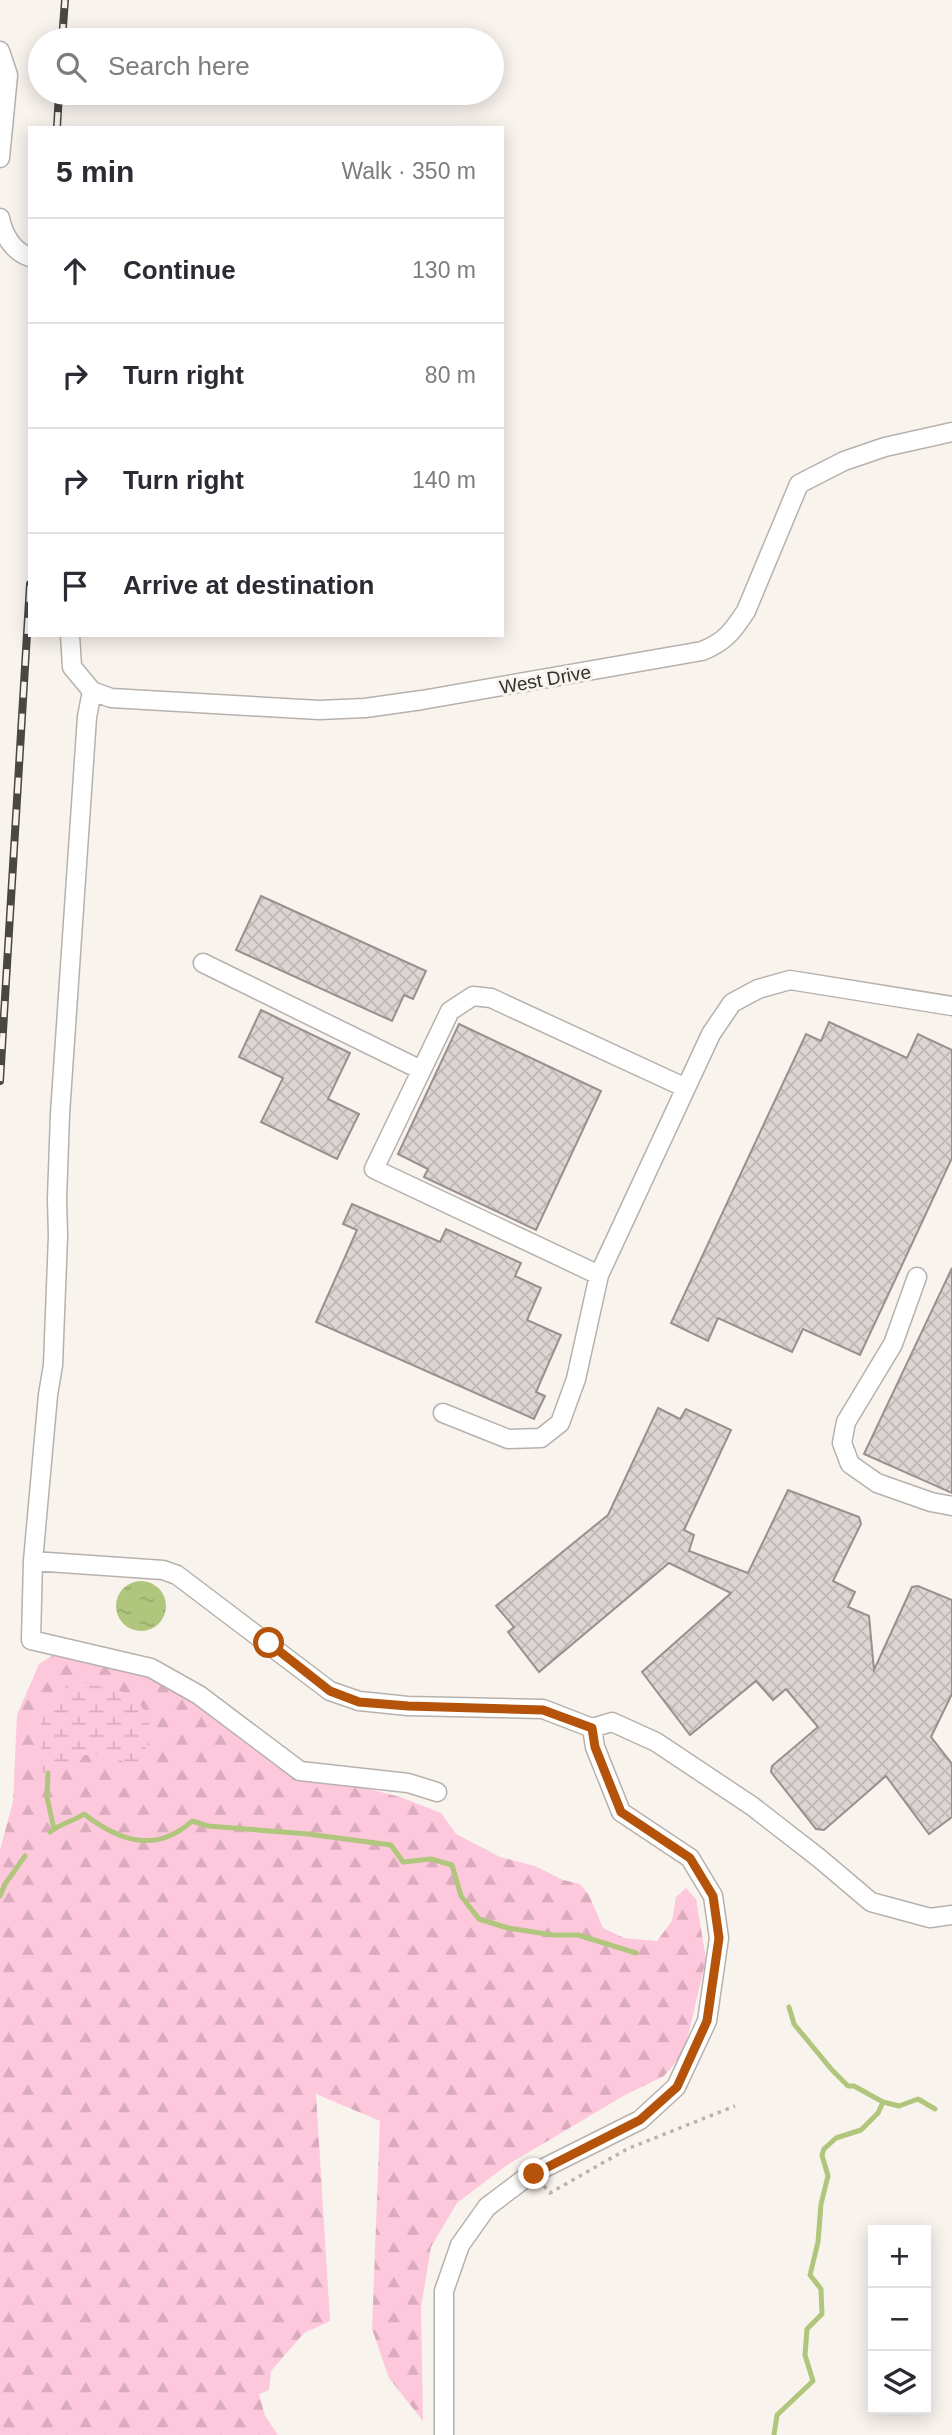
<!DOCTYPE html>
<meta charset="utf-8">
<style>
:root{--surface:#fff;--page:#f2f2f3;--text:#2b2b33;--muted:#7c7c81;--line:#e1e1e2}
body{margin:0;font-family:Arial,sans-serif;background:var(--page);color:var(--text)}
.controls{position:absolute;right:21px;bottom:21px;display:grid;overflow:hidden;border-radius:0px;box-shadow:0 4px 18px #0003}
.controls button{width:63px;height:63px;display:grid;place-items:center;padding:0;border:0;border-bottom:2px solid var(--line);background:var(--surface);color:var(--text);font:35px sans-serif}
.stop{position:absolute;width:21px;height:21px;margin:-16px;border:5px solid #b45309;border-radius:50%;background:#fff}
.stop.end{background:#b45309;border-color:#fff;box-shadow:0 2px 7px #0008}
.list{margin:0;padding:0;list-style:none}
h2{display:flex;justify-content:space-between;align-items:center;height:91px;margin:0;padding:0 28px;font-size:30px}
h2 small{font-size:23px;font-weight:400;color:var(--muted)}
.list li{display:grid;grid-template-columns:46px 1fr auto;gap:21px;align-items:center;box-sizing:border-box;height:105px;padding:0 28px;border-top:2px solid var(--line)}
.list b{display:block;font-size:26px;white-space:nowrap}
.list em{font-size:23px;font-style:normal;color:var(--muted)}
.icon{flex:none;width:38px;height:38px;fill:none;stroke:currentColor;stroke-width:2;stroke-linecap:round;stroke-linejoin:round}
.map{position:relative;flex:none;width:952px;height:2435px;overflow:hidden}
.search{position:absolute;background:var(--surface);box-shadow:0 4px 18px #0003;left:28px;top:28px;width:476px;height:77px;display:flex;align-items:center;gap:18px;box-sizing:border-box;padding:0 24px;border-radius:38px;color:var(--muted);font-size:26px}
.panel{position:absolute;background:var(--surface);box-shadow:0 4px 18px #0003;left:28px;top:126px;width:476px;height:511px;border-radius:0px}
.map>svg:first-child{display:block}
</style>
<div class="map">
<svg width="952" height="2435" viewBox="0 0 952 2435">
<defs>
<pattern id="forest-firs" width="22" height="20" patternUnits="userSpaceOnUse" patternTransform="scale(1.75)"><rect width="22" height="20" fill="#fdc7dc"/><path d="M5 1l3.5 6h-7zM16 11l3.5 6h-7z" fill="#d9abbd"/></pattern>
<pattern id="wetland-marsh" width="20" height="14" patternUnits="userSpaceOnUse" patternTransform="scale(1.75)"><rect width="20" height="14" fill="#fdc7dc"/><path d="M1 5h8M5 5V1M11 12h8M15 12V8" fill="none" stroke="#d9abbd"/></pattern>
<pattern id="water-ripples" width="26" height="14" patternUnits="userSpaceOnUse" patternTransform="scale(1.75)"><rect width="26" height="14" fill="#b0c67c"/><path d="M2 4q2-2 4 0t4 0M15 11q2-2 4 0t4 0" fill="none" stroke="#98aa6c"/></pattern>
<pattern id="building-cross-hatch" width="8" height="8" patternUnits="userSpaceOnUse" patternTransform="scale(1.75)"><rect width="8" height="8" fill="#ddd5d4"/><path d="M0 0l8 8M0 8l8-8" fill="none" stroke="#beb7b6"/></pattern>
</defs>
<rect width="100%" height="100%" fill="#f9f3ee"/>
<path fill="url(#forest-firs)" d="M55,1654L141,1669L182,1691L289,1772L327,1784L361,1787L400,1797L441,1813L456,1834L500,1857L535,1866L563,1880L580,1884L589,1895L603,1928L624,1938L657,1941L672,1921L676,1897L686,1888L696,1899L706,1959L684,2053L664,2076L625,2095L507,2165L457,2203L431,2247L421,2307L423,2421L389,2378L372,2329L380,2121L316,2094L330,2321L304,2333L271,2371L269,2390L259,2394L265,2416L278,2435H0V1850L13,1802L17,1715L39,1664Z"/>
<path fill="url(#wetland-marsh)" d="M71,1680L133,1694L145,1712L152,1734L137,1767C118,1760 97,1748 77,1758C60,1768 70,1776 42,1772L41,1718Z"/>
<path fill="url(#water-ripples)" d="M116 1606a25 25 0 1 1 50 0a25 25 0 1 1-50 0Z"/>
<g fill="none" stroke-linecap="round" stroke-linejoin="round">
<path stroke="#b0c67c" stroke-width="5" d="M48,1773L47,1797L54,1829
M50,1832C61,1823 72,1822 84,1814C119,1841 156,1854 192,1821L208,1826L308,1834L391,1845L403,1862L431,1859L452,1865L461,1896L479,1919L508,1928L553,1935H578L636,1953
M0,1896L5,1884L25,1856
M789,2007L794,2024L832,2070L848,2086H854L883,2102L899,2106L918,2099L935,2109
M774,2435L777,2415L813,2381L805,2355L807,2329L822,2314L821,2289L810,2275L818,2242L821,2204L828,2176L822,2155L824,2149L836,2138L861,2130L878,2113L883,2102"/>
</g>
<path fill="url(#building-cross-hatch)" stroke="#97908f" stroke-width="2" d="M261,896L426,971L413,999L404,995L392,1021L236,950Z
M261,1010L350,1053L328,1099L359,1114L337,1159L261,1122L283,1078L239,1057Z
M829,1022L907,1058L918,1034L952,1050V1158L860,1355L803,1329L792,1352L718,1318L708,1341L671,1323L806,1034L821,1041Z
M459,1024L601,1091L536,1230L424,1177L428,1169L398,1154Z
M352,1204L440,1242L446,1229L521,1263L515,1276L541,1288L527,1320L561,1335L536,1392L545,1396L534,1419L316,1322L357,1230L343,1224Z
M952,1268V1493L864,1454Z
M658,1408L680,1419L686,1409L731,1430L684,1530L694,1535L689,1551L748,1573L788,1490L859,1517L861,1524L833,1581L855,1592L848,1607L869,1616L874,1670L912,1587L918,1586L952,1600V1694L931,1737L952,1764V1817L929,1834L886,1776L824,1830L816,1829L771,1772L772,1766L818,1727L786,1689L773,1700L756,1681L690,1735L642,1672L731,1593L669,1563L539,1672L508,1632L514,1627L496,1606L608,1515Z"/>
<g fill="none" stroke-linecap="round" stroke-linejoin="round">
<g stroke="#b7b1ad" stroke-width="21">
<path id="minor" d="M0,51L8,75L0,158
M0,218C3,234 13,252 30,257
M70,635L72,667L92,691L111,698L319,710L365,708L422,700L702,651C725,642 733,631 746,611L799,484L844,461L885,447L952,432
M92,691L87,717L60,1114L57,1199L58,1236L53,1365L48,1395L33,1561L31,1640L151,1668L199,1695L300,1771L408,1783L437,1792
M203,963L421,1070
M686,1088L491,998L473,996L450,1011L374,1169L599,1275L711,1034L732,1003L758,989L790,980L952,1006
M917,1277L893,1344L846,1422L842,1443L850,1464L877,1483L931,1502L952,1506
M443,1413L508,1439L541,1438L560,1423L576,1379L599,1275
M33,1561L163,1570L177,1575L330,1691L359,1701L408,1706L543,1709L592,1728
M444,2435V2291L460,2245L487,2207L528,2176L640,2120L676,2087L707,2021L719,1938L713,1896L690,1858L621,1812L595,1747L592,1728L612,1722L656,1742L752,1806L819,1858L871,1902L930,1918L952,1915"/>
</g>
<path stroke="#b8b3af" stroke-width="3.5" stroke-dasharray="3.5 5" stroke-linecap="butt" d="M544,2186L550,2193L627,2149L735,2106"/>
<use href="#minor" stroke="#fff" stroke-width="18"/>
<g stroke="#494644" stroke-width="8">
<path id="rail" d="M62,40L65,0
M57,128L59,93
M0,1081L30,584"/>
</g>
<use href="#rail" stroke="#f9f3ee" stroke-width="5" stroke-dasharray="16" stroke-linecap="butt"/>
</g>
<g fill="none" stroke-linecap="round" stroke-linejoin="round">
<path stroke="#b45309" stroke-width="9" d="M269,1643L330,1691L359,1702L408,1706L543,1710L592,1728L595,1747L621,1812L690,1858L713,1896L719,1938L707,2021L677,2087L640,2120L534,2174"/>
</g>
<g text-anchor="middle" stroke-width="6" stroke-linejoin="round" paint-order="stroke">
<g font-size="19" fill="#32302e" stroke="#f9f3ee">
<text transform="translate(545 679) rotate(-10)" y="7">West Drive</text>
</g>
</g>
</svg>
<div class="controls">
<button>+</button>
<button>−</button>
<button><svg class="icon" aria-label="layers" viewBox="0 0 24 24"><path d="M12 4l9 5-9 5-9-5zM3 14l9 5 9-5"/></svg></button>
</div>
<div class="stop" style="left:269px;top:1643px"></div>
<div class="stop end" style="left:534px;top:2174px"></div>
<div class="search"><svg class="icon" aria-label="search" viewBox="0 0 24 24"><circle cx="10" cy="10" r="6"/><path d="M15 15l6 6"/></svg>Search here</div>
<section class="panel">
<h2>5 min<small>Walk · 350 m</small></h2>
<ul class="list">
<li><svg class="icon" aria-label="ahead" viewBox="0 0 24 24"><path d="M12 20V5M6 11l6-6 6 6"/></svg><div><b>Continue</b></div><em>130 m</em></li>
<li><svg class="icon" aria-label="right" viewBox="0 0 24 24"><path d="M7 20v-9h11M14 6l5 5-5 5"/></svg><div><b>Turn right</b></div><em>80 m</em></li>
<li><svg class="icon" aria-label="right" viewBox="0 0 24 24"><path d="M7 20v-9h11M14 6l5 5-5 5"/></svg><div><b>Turn right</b></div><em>140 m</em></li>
<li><svg class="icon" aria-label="arrive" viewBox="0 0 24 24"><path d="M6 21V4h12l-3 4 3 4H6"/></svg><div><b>Arrive at destination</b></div></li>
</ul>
</section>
</div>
